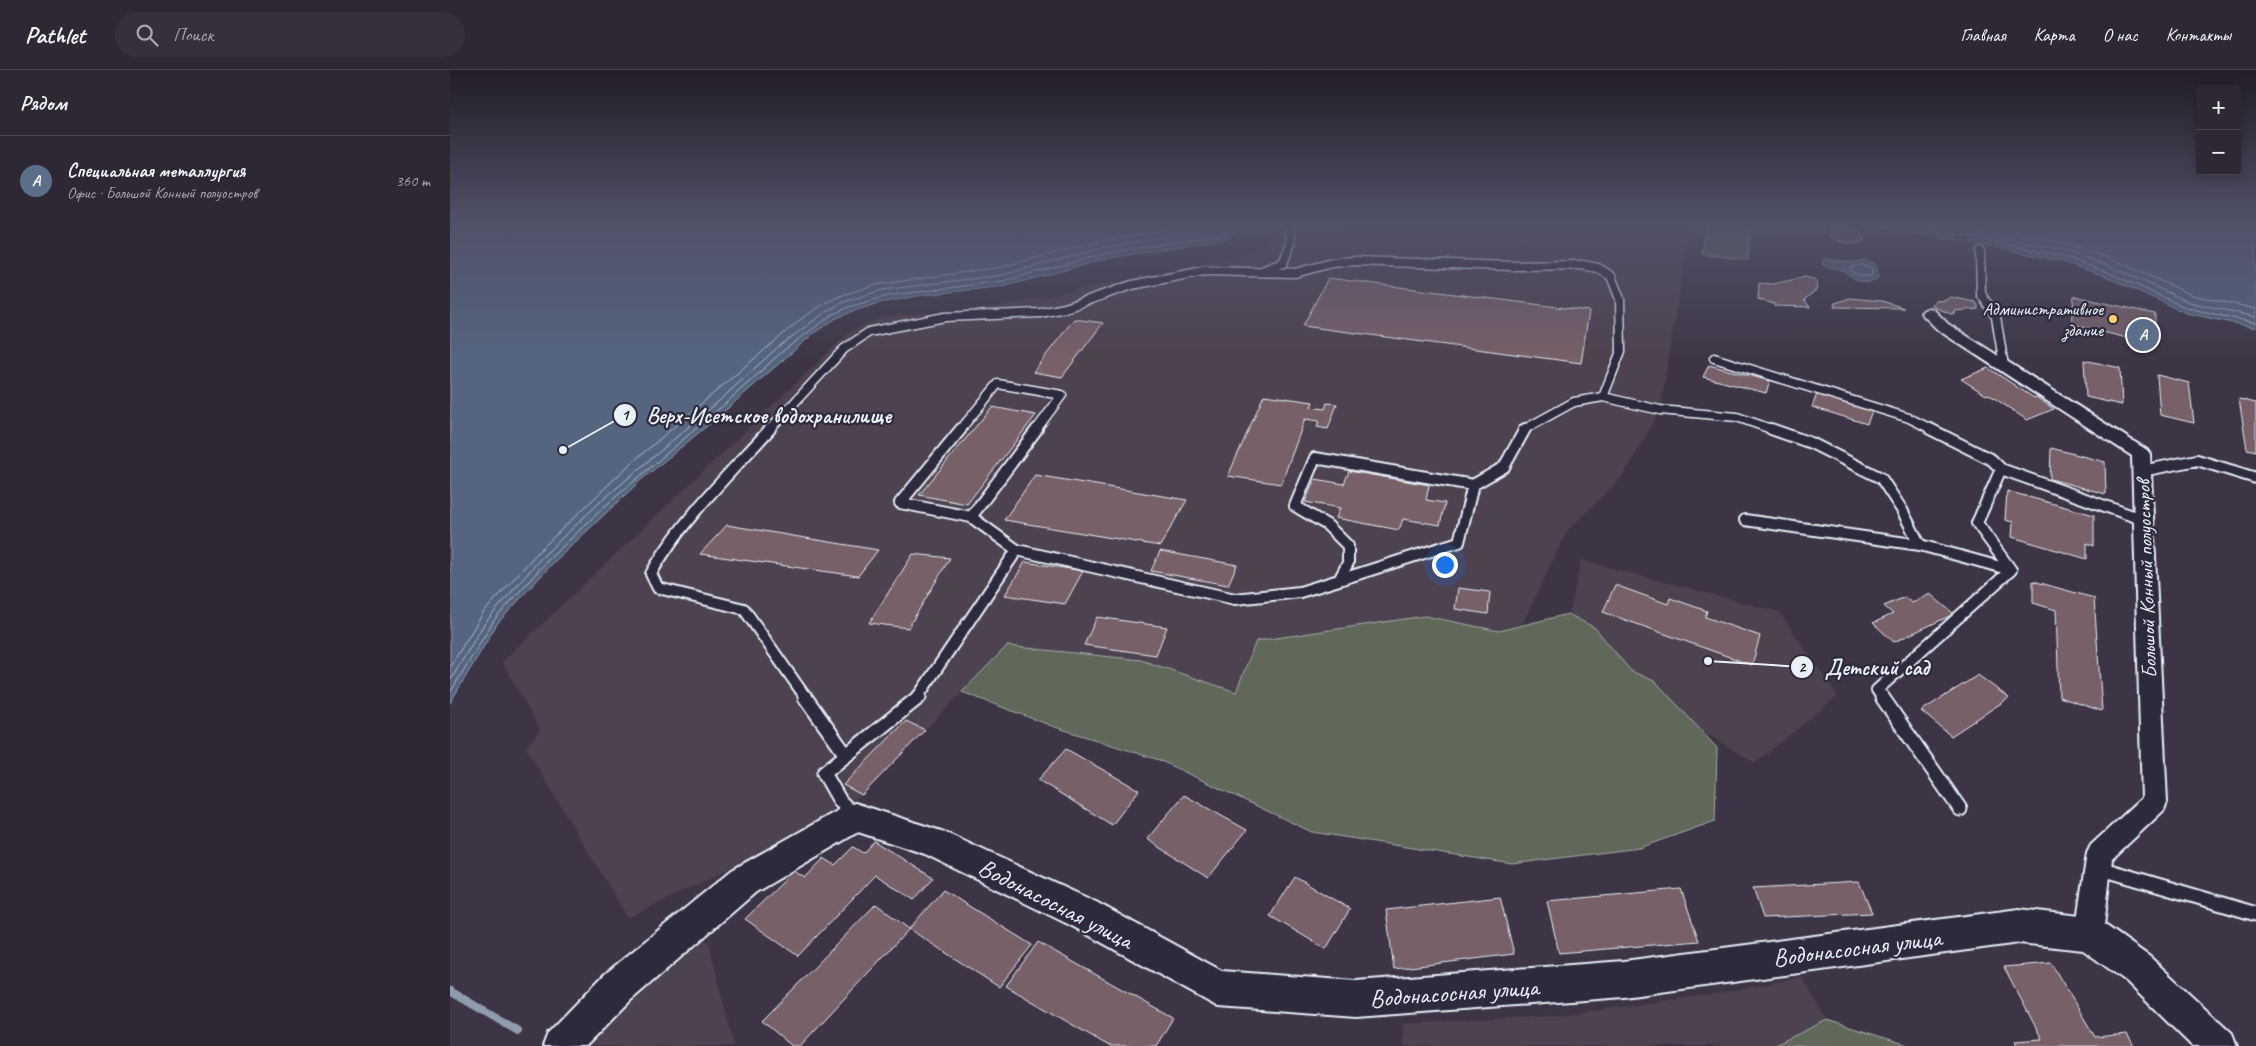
<!DOCTYPE html>
<html lang="ru">
<meta charset="utf-8">
<style>
:root{--surface:#2e2834;--page:#36303c;--text:#f1f3f6;--muted:#a7a6ac;--line:#49444f;--accent:#95b2f1}
body{margin:0;font-family:Caveat,sans-serif;background:var(--page);color:var(--text)}
.controls{position:absolute;right:15px;top:15px;display:grid;overflow:hidden;border-radius:5px;box-shadow:0 2px 12px #0003}
.controls button{width:45px;height:45px;display:grid;place-items:center;padding:0;border:0;border-bottom:1px solid var(--line);background:var(--surface);color:var(--text);font:25px sans-serif}
.you{position:absolute;left:994px;top:494px;width:18px;height:18px;margin:-12px;border:4px solid #fff;border-radius:50%;background:#1a73e8;box-shadow:0 0 0 8px #1a73e833}
.badge{display:grid;place-items:center;width:32px;height:32px;border-radius:50%;background:var(--accent);color:#fff;font-size:16px;font-weight:700}
.pin{position:absolute;translate:-50% -50%;border:2px solid #fff;box-shadow:0 1px 5px #0006}
.list{margin:0;padding:0;list-style:none}
h2{display:flex;justify-content:space-between;align-items:center;height:65px;margin:0;padding:0 20px;font-size:21px}
h2 small{font-size:16px;font-weight:400;color:var(--muted)}
.list li{display:grid;grid-template-columns:32px 1fr auto;gap:15px;align-items:center;box-sizing:border-box;height:90px;padding:0 20px;border-top:1px solid var(--line)}
.list b{display:block;font-size:19px;white-space:nowrap}
.list p{margin:0;font-size:16px;white-space:nowrap;color:var(--muted)}
.list em{font-size:16px;font-style:normal;color:var(--muted)}
.icon{flex:none;width:28px;height:28px;fill:none;stroke:currentColor;stroke-width:2;stroke-linecap:round;stroke-linejoin:round}
.map{position:relative;flex:none;width:1806px;height:976px;overflow:hidden}
header{display:flex;align-items:center;gap:30px;box-sizing:border-box;height:70px;padding:0 25px;background:var(--surface);border-bottom:1px solid var(--line)}
header strong{font-size:24px}
nav{display:flex;gap:28px;margin-inline-start:auto;font-size:18px}
.search{width:350px;height:45px;background:var(--page);display:flex;align-items:center;gap:12px;box-sizing:border-box;padding:0 18px;border-radius:28px;color:var(--muted);font-size:19px}
main{display:flex}
aside{flex:1;background:var(--surface)}
.map>svg:first-child{display:block}
</style>
<header>
<strong>Pathlet</strong>
<div class="search"><svg class="icon" aria-label="search" viewBox="0 0 24 24"><circle cx="10" cy="10" r="6"/><path d="M15 15l6 6"/></svg>Поиск</div>
<nav><a>Главная</a><a>Карта</a><a>О нас</a><a>Контакты</a></nav>
</header>
<main>
<aside>
<h2>Рядом<small></small></h2>
<ul class="list">
<li><span class="badge" style="background:#5c6f8a">A</span><div><b>Специальная металлургия</b><p>Офис · Большой Конный полуостров</p></div><em>360 m</em></li>
</ul>
</aside>
<div class="map">
<svg width="1806" height="976" viewBox="0 0 1806 976">
<rect width="100%" height="100%" fill="#3d3545"/>
<filter id="ink" filterUnits="userSpaceOnUse"><feTurbulence type="fractalNoise" baseFrequency=".02" numOctaves="2"/><feDisplacementMap in="SourceGraphic" scale="10" xChannelSelector="R" yChannelSelector="G"/><feConvolveMatrix kernelMatrix="1 2 1 2 8 2 1 2 1" color-interpolation-filters="sRGB"/></filter>
<g filter="url(#ink)">
<path fill="#4e424f" d="M1099,153L1240,155L1210,340L1174,405L1117,461L1066,567L807,664L557,576L412,725L363,758L178,848L76,678L90,660L52,592L401,261L433,247L541,238L791,186L826,169L824,157L839,158L849,161Z
M1131,490L1329,542L1388,626L1305,693L1207,634L1114,569Z
M242,864L259,873L284,976H135Z
M1352,907L1377,950L1323,976H954L953,954L1103,946L1266,924Z"/>
<path fill="#60675a" stroke="#a4aca9" d="M1256,153L1300,159L1298,190L1252,184Z
M1118,544L1145,558L1181,601L1206,612L1267,678L1265,751L1189,778L1062,794L862,762L709,690L602,656L512,622L557,576L691,590L786,622L806,571L975,546L1049,561Z
M1377,950L1461,976H1323Z"/>
<path fill="#556580" stroke="#909db0" d="M0,153H794L793,157L778,168L655,189L556,216L473,225L429,233L401,242L385,249L364,263L263,351L191,410L102,494L47,554L0,633Z
M1417,153H1806V258L1736,243L1655,206L1610,191L1520,172L1429,157Z
M1375,189L1405,192L1416,190L1427,196L1428,208C1416,218 1403,208 1394,201C1388,198 1379,198 1373,195L1372,191Z"/>
<path fill="#3d3545" d="M1504,153H1521L1525,155V160L1519,163L1520,172L1507,170L1509,161L1504,156Z"/>
<g fill="none" stroke-linecap="round" stroke-linejoin="round">
<path stroke="#adb9c8" stroke-width="1" d="M1435,153L1521,167L1611,186L1657,202L1737,238L1806,253
M1473,153L1613,180L1659,196L1739,232L1806,247
M1519,153L1616,174L1662,189L1742,225L1806,239
M1412,195L1422,198V206H1409L1400,200L1401,197Z
M0,597L33,543L89,481L178,396L351,249L375,233L395,224L425,215L551,197L652,171L754,153
M0,611L34,554L91,488L149,433L269,331L328,277L377,241L394,232L432,220L552,205L652,178L773,157L779,153
M0,623L44,550L97,491L155,436L276,333L334,280L383,244L399,237L437,226L553,211L654,184L775,163L789,153"/>
<path stroke="#909db0" stroke-width="8" d="M0,921L68,961"/>
</g>
<path fill="#776067" stroke="#e8f1f8" d="M1391,157L1405,159L1414,165V171L1403,174L1389,171L1380,165L1381,159Z
M1355,207L1364,209L1367,213L1366,220L1354,230L1360,237L1324,236V234L1308,229L1309,213L1323,214Z
M878,208L1139,241L1131,293L853,256Z
M1624,226L1705,244V275L1621,254Z
M1500,227L1525,232L1528,235V239L1504,241L1506,243L1501,244L1482,236V234L1486,231L1496,230Z
M1400,228L1432,231L1454,238L1384,237L1385,233Z
M624,249L653,253L612,307L583,302Z
M1634,290L1670,298L1672,335L1636,327Z
M1259,295L1320,311L1316,323L1253,307Z
M1538,298L1584,328L1586,327L1604,339L1577,350L1538,324L1536,325L1511,309Z
M1707,305L1739,313L1744,353L1710,345Z
M1367,324L1422,341L1417,354L1362,337Z
M814,325L863,332L861,337L875,339L877,333L887,334L878,359L867,357L869,351L855,349L831,414L778,406Z
M1789,329L1806,333V381L1797,379Z
M542,337L586,345L517,434L469,425Z
M1601,378L1655,392L1656,424L1600,409Z
M899,401L979,415L976,430L995,433L990,455L953,449L949,460L886,448L890,438L855,432L865,409L894,414Z
M585,405L737,430L710,476L554,450Z
M1557,421L1644,445V476L1637,473V489L1562,467L1563,452L1555,450Z
M277,455L428,480L408,506L250,484Z
M710,481L787,495L778,515L701,501Z
M463,484L500,488L458,558L419,553Z
M575,492L633,501L615,534L555,525Z
M1583,511L1644,528L1652,641L1609,627L1606,540L1583,533Z
M1165,515L1218,534L1220,528L1257,541L1255,547L1310,566L1302,595L1153,542Z
M1008,518L1040,522L1038,544L1005,539Z
M1480,524L1504,544L1444,572L1423,553L1443,544L1434,536L1455,527L1462,533Z
M647,547L717,557L706,585L634,575Z
M1528,605L1559,628L1501,666L1471,641Z
M456,651L475,660L412,725L393,715Z
M616,679L689,720L662,755L588,710Z
M734,725L797,760L758,808L697,769Z
M424,771L483,808L464,830L425,805L348,886L295,849L344,801L355,808L374,788L385,795L403,777L413,783Z
M845,807L900,839L876,879L820,846Z
M1409,812L1422,843L1313,848L1303,818Z
M1231,819L1249,871L1109,883L1097,831Z
M493,820L582,875L549,917L459,859Z
M1050,827L1064,884L944,899L936,840Z
M426,834L459,859L350,976H342L312,951Z
M588,872L723,948L706,976H659L556,916Z
M1601,893L1645,967L1677,964L1684,976H1568L1565,971L1592,969L1554,897Z"/>
<g fill="none" stroke-linecap="round" stroke-linejoin="round">
<g stroke="#e8f1f8" stroke-width="11">
<path id="service-far2" d="M1530,181L1531,224L1546,247L1554,296
M814,200L833,193L841,173L839,153
M1264,288L1459,348L1483,360
M1153,327L1210,340L1287,347L1324,360
M319,360L394,279L419,262L495,247L590,243L615,238L682,215L754,201L845,203L882,193L904,191L1062,196L1132,195L1148,198L1161,206L1170,229L1171,281L1153,327L1124,332L1073,360
M510,360L548,314L612,325L586,360"/>
</g>
<g stroke="#e8f1f8" stroke-width="14">
<path id="service-far1" d="M320,359C281,402 229,453 201,504L208,518L294,539L356,628
M511,359L450,433L521,447
M1321,359L1361,373L1431,408L1452,440L1470,475L1561,500
M1480,359L1542,390L1551,399
M865,388L1023,415L1009,472L889,510L898,493V476L877,455L845,436Z
M1692,401L1747,390L1806,408
M1023,415L1054,397L1075,359
M521,447L587,359
M1295,450L1470,475
M567,480L785,529L850,522L889,510
M467,628L567,480L521,447
M1433,628L1427,620L1561,500L1527,453L1551,399L1694,450"/>
</g>
<g stroke="#e8f1f8" stroke-width="17">
<path id="service" d="M355,627L396,685
M1432,627L1510,739
M405,746L390,731L374,703L469,627
M1649,798L1806,844"/>
</g>
<g stroke="#e8f1f8" stroke-width="4">
<path id="minor" d="M1479,238L1484,240L1498,254L1697,380L1700,384L1717,732L1714,740L1662,789L1653,864L1649,874L1639,877L1629,874L1625,864L1637,783L1641,775L1692,728L1682,386L1488,260L1471,243L1474,240Z"/>
</g>
<g stroke="#e8f1f8" stroke-width="4">
<path id="tertiary" d="M405,733L494,762L646,832L772,901L906,911L1174,891L1569,839L1639,847L1651,852L1700,887L1782,963L1787,976H1742L1676,911L1633,880L1569,873L1174,927L906,947L768,937L622,856L475,784L408,762L306,822L181,930L136,976H93L98,963L155,904L282,800L394,737Z"/>
</g>
<use href="#service-far2" stroke="#2f2a3d" stroke-width="8"/>
<use href="#service-far1" stroke="#2f2a3d" stroke-width="10"/>
<use href="#service" stroke="#2f2a3d" stroke-width="13"/>
<use href="#minor" fill="#2f2a3d" fill-rule="evenodd"/>
<use href="#tertiary" fill="#2f2a3d" fill-rule="evenodd"/>
</g>
</g>
<linearGradient id="sky" x2="0" y2="1"><stop stop-color="#221d26"/><stop offset="0.53" stop-color="#515168"/><stop offset="1" stop-color="#515168" stop-opacity="0"/></linearGradient>
<rect width="1806" height="290" fill="url(#sky)"/>
<circle fill="#ffd166" stroke="#2f2a3d" stroke-width="2" cx="1663" cy="249" r="5"/>
<g text-anchor="middle" stroke-width="4.5" stroke-linejoin="round" paint-order="stroke">
<g font-size="18" fill="#e8f1f8" stroke="#2f2a3d" text-anchor="end">
<text x="1653" y="245">Административное<tspan x="1653" dy="21">здание</tspan></text>
</g>
<g font-size="21" fill="#e8f1f8" stroke="#2f2a3d">
<text transform="translate(1696 509) rotate(-92)" y="7">Большой Конный полуостров</text>
</g>
<g font-size="25" fill="#e8f1f8" stroke="#2f2a3d">
<text transform="translate(606 833) rotate(27)" y="9">Водонасосная улица</text>
<text transform="translate(1407 877) rotate(-7)" y="9">Водонасосная улица</text>
<text transform="translate(1004 922) rotate(-4)" y="9">Водонасосная улица</text>
</g>
</g>
<path fill="none" stroke="#e8f1f8" stroke-width="2" d="M113 380L175 345M1258 591L1352 597"/>
<g fill="#e8f1f8" stroke="#2f2a3d" stroke-width="2">
<circle cx="113" cy="380" r="5"/>
<circle cx="1258" cy="591" r="5"/>
<circle cx="175" cy="345" r="12"/>
<circle cx="1352" cy="597" r="12"/>
</g>
<g font-size="15" text-anchor="middle" font-weight="bold" fill="#111">
<text x="175" y="350">1</text>
<text x="1352" y="602">2</text>
</g>
<g font-size="22" text-anchor="middle" font-weight="bold" fill="#e8f1f8" stroke="#2f2a3d" stroke-width="4.5" stroke-linejoin="round" paint-order="stroke">
<text x="319" y="353">Верх-Исетское водохранилище</text>
<text x="1427" y="605">Детский сад</text>
</g>
</svg>
<div class="controls">
<button>+</button>
<button>−</button>
</div>
<div class="you"></div>
<div class="pin badge" style="left:1693px;top:265px;background:#5c6f8a">A</div>
</div>
</main>
